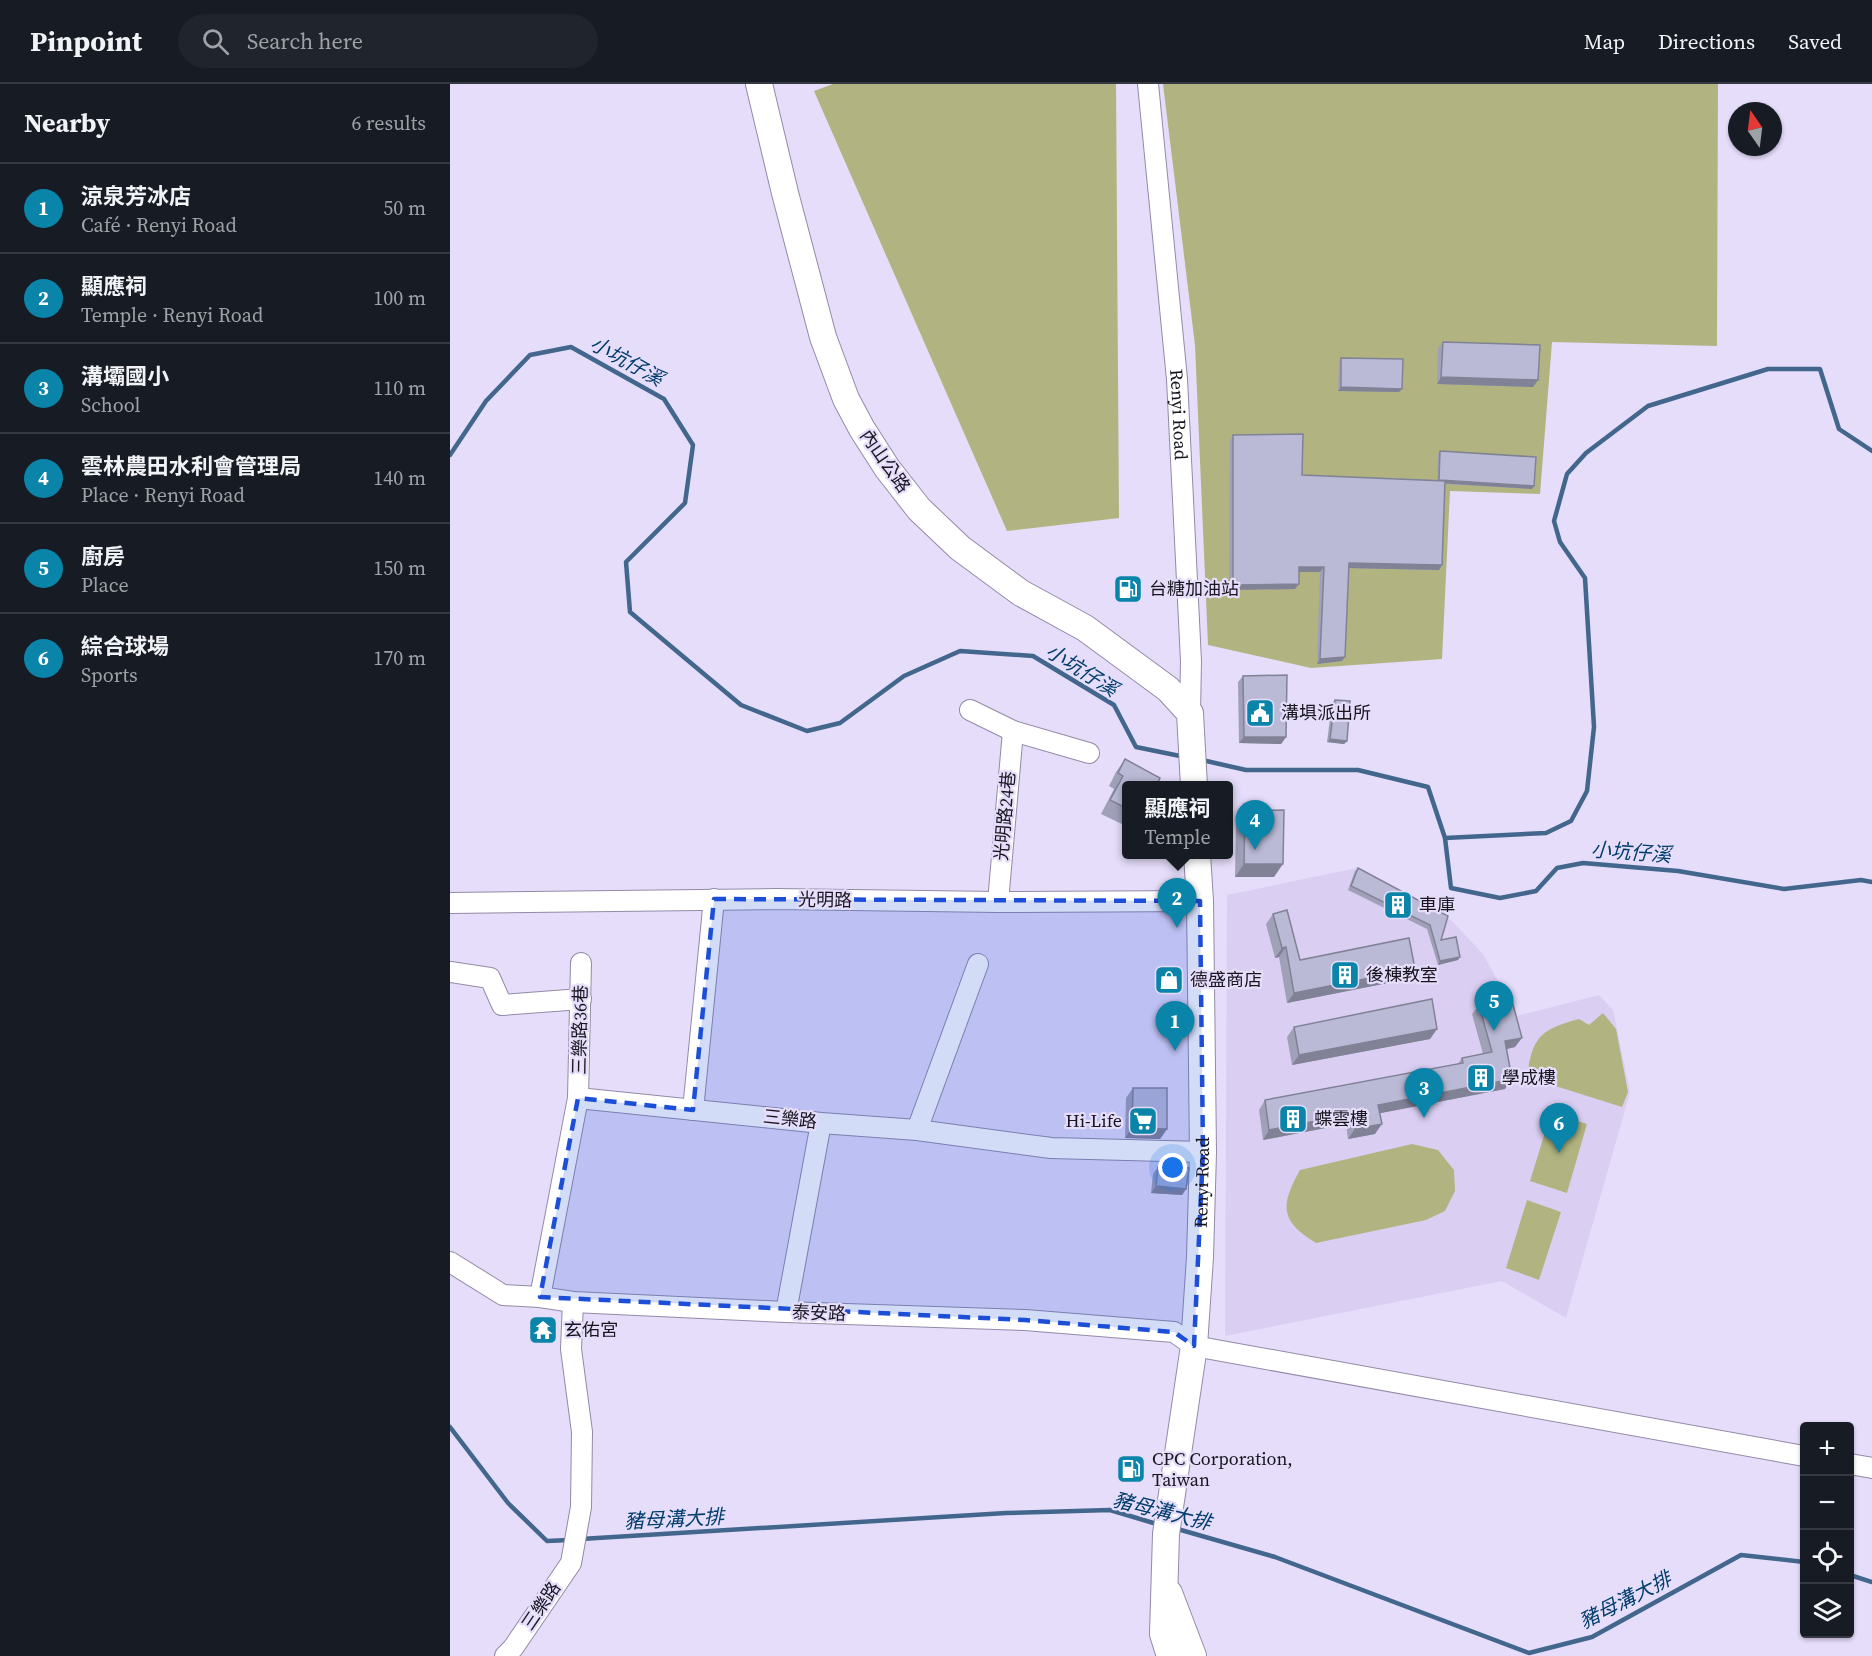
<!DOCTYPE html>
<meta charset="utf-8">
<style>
:root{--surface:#171b24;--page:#20242c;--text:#f1f3f6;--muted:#9ea1a6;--line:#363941;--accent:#0a84a9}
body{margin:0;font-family:"Source Serif 4","Noto Sans TC",serif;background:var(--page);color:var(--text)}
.controls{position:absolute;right:18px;bottom:18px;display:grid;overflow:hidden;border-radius:6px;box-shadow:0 2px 4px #0004}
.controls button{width:54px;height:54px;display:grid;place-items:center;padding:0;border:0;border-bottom:2px solid var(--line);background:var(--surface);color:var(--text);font:30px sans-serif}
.compass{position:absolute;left:1278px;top:18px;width:54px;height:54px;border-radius:50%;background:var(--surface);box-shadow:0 2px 4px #0004;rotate:346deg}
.you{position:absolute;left:723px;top:1084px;width:21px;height:21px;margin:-15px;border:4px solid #fff;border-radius:50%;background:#1a73e8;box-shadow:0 0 0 9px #1a73e833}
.badge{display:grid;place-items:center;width:39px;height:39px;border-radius:50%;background:var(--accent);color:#fff;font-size:20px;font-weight:700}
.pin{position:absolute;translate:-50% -50px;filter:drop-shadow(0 2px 3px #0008)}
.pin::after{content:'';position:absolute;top:32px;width:21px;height:18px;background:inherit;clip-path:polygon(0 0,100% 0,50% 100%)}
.popup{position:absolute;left:672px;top:697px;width:111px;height:78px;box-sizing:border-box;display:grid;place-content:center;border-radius:6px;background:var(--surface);filter:drop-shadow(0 2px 4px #0005);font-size:20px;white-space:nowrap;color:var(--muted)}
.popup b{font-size:22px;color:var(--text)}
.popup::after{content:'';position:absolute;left:50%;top:100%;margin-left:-12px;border:12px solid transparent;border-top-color:var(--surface)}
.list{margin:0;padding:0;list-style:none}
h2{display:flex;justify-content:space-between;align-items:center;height:78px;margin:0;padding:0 24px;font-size:26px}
h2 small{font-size:20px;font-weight:400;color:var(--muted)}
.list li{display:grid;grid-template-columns:39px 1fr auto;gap:18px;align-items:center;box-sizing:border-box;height:90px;padding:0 24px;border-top:2px solid var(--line)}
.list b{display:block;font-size:22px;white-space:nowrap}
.list p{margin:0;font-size:20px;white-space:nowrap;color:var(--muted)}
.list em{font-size:20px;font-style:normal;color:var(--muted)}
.icon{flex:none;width:33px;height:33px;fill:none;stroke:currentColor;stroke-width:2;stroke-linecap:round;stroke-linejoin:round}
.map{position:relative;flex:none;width:1422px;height:1572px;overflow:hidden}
header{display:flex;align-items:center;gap:36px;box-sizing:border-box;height:84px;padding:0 30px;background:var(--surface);border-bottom:2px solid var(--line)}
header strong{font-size:28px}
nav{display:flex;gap:33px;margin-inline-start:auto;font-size:21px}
.search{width:420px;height:54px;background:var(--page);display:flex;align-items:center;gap:15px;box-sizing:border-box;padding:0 21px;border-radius:33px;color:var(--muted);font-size:22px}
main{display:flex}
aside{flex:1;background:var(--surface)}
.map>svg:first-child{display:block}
</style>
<header>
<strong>Pinpoint</strong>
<div class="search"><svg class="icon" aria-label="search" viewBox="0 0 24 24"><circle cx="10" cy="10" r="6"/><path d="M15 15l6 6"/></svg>Search here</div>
<nav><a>Map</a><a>Directions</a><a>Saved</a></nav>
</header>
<main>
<aside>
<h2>Nearby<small>6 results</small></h2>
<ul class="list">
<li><span class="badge">1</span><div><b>涼泉芳冰店</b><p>Café · Renyi Road</p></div><em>50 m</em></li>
<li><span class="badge">2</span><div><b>顯應祠</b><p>Temple · Renyi Road</p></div><em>100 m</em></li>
<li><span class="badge">3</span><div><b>溝壩國小</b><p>School</p></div><em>110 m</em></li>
<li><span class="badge">4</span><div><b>雲林農田水利會管理局</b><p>Place · Renyi Road</p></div><em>140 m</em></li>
<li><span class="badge">5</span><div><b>廚房</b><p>Place</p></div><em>150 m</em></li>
<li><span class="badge">6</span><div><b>綜合球場</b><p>Sports</p></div><em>170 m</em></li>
</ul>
</aside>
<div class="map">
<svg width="1422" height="1572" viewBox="0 0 1422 1572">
<rect width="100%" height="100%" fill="#e5ddfa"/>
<path fill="#dacff3" d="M907,784L1001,836L1033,870L1067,932L1149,911L1163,926L1180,1008L1116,1234L1052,1197L775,1252L777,811Z"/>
<path fill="#b1b480" d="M383,0H666L669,434L557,447L364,7Z
M713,0H1268L1267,262L1102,258L1090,410L1000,407L992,575L861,584L758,561L745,261Z
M1153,929L1166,945L1178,1008L1172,1023L1077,993C1082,953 1091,945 1129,935L1139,941Z
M1101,1029L1137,1040L1117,1109L1080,1097Z
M962,1060L988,1066L1004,1086L1005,1107L995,1127L976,1136L866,1159C830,1137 830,1122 850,1086Z
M1077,1116L1111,1128L1089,1196L1056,1184Z"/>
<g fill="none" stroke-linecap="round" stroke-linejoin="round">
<path stroke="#43668d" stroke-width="4.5" d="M0,371L36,317L80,271L121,263L214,315L243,361L235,419L176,478L180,528L291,621L357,647L390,639L454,592L510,567L583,572L664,621L686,663L735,673
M752,676L796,686H908L978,703L995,754L1001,804L1050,814L1086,807L1107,784L1133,779L1228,787L1334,805L1411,796L1422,798
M995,754L1096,749L1121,737L1137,707L1144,643L1135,494L1110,458L1104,437L1117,390L1136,369L1198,322L1318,285H1370L1389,345L1422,367
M0,1343L58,1419L97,1457L119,1456
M724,1444L825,1473L1079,1569L1142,1553L1291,1471L1354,1478
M131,1455L556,1429L660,1426L710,1441
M1400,1491L1422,1498"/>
<g stroke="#938aa6" stroke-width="22">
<g id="minor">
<path id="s1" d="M698,0L727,295L741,577L740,629"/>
<path d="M520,626L563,647L548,818"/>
<path d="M563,647L639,669"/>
<path d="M0,819L326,815L548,818L750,817"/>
<path d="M0,888L40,894L52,921L131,915"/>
<path d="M128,1014L131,879"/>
<path d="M243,1026L264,815"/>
<path d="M467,1046L528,880"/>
<path d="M0,1178L53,1211L90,1213L123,1218L336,1228L575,1236L724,1248L744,1262L1354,1372"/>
<path d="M90,1213L128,1014L371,1039L467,1046L601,1064L753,1068"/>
<path d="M336,1228L371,1039"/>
<path d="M1400,1380L1422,1384"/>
<path d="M55,1572L63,1564L121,1479L131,1423L132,1348L121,1265L123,1218"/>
</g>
</g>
<g stroke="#938aa6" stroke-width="28">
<g id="major">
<path d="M309,0L335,109L373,253L396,315L412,345L437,384L469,425L510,464L571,509L635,544L718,605L740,629L744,702"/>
<path d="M719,1509L743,1572"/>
<path id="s2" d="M720,1572L713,1550L716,1450L744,1262L750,1173L753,1068L750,817L747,770"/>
</g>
</g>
<use href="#minor" stroke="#fff" stroke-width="20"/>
<use href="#major" stroke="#fff" stroke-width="26"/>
</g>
<path fill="#a0a0b9" d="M993,258L1088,296L1083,303L987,300L988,264Z
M891,274L949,308L888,307L889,278Z
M783,351L852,391L987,396L988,370L990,367L1082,405L995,400L992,481L989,486L898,484L892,577L867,580L870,488H849L845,505L779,506L780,356Z
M793,592L836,653L831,660L789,659L788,598Z
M885,616L897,657L894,660L877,658L882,619Z
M675,675L676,702V742L651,730L664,705L659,702L666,688Z
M795,727L824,793H785L786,740Z
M908,784L998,832L991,856L1008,876L988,881L977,845L898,806L905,787Z
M823,830L850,876L965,885L958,895L837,919L829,873L825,874L816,840Z
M1029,921L1065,963L1057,965L1055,1005L930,1029L925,1050L898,1055L896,1040L813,1056L809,1026L815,1016L1008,980L1012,974L1033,970L1022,930Z
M844,943L987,945L980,955L842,981L837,953Z
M683,1004L717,1045L710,1055L675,1054L676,1014Z
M708,1083L736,1105L732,1111L701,1109L703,1090Z"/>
<path fill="#828296" d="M991,293L1088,296L1083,303L987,300Z
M891,303L952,305L949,308L888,307Z
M989,396L1084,402L1082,405L987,399Z
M899,479L992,481L989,486L895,484Z
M849,483H874L870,488H846Z
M849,500L845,505L779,506L783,501Z
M895,573L892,577L867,580L870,575Z
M794,653H836L831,660L789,659Z
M880,655L897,657L894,660L877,658Z
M794,780H833L824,793H785Z
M836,863L829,873L825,874L832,864Z
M1010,873L1008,876L988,881L990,877Z
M965,885L958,895L837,919L844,909Z
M987,945L980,955L842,981L849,971Z
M1072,954L1065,963L1048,967L1055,957Z
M1062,995L1055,1005L921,1031L928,1021Z
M903,1030L896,1040L813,1056L819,1046Z
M932,1040L925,1050L898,1055L905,1045Z
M682,1044L717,1045L710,1055L675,1054Z
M706,1102L736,1105L732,1111L701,1109Z"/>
<path fill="#babad7" stroke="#828296" stroke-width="1.5" d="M993,258L1090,261L1088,296L991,293Z
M891,274L953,275L952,305L891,303Z
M853,350L852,391L995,397L992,481L899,479L895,573L870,575L874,483H849V500L783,501V351Z
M990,367L1086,373L1084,402L989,396Z
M837,591L836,653H794L793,592Z
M885,616L900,617L897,657L880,655Z
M675,675L710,694L706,702H676V724L660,716L673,692L668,689Z
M834,726L833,780H794L795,727Z
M908,784L998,832L991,856L1006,853L1010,873L990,877L980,841L901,802Z
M837,826L850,876L959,854L965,885L844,909L836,863L832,864L823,830Z
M1061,913L1072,954L1055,957L1062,995L928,1021L932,1040L905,1045L903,1030L819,1046L815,1016L1013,979L1012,974L1042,968L1029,921Z
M982,915L987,945L849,971L844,943Z
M683,1004H717V1045L682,1044Z
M708,1083L739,1084L736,1105L706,1102Z"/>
<path fill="#1d4ed8" fill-opacity="0.2" stroke="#1d4ed8" stroke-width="4.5" stroke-dasharray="12 8" stroke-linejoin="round" d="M264,815L750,817L753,1068L744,1262L724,1248L575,1236L90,1213L128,1014L243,1026Z"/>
<defs>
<g id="fuel-square" transform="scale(1.5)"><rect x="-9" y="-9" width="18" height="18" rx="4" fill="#0a84a9" stroke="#e5ddfa"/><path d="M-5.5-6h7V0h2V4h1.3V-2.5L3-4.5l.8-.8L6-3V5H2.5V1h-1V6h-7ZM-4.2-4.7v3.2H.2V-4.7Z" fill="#fff"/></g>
<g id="civic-square" transform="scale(1.5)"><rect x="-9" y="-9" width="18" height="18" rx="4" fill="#0a84a9" stroke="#e5ddfa"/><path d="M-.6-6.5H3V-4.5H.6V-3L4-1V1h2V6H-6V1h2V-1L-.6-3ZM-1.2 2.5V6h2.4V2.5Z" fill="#fff"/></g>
<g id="building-square" transform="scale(1.5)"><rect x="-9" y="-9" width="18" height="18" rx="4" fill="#0a84a9" stroke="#e5ddfa"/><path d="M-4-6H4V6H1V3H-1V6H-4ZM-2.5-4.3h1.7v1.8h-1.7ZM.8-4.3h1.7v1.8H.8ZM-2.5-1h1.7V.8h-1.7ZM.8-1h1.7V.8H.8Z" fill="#fff"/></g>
<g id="shop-square" transform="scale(1.5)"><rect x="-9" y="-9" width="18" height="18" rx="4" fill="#0a84a9" stroke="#e5ddfa"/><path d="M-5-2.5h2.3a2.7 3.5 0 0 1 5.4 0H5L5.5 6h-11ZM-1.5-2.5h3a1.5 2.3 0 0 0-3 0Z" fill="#fff"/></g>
<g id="supermarket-square" transform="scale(1.5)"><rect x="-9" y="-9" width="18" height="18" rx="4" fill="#0a84a9" stroke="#e5ddfa"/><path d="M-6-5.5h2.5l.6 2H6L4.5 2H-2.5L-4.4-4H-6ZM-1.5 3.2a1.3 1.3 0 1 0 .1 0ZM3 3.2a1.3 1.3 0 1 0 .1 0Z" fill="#fff"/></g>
<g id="temple-square" transform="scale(1.5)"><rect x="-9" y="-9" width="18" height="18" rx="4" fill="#0a84a9" stroke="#e5ddfa"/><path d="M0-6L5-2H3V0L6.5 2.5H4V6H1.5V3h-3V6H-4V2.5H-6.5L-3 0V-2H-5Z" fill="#fff"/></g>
</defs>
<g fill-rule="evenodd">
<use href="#fuel-square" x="678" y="505"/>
<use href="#civic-square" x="810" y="629"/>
<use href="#building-square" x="948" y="821"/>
<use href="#building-square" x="895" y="891"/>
<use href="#shop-square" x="719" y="896"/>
<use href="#building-square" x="1031" y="994"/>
<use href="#building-square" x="843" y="1035"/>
<use href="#supermarket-square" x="693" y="1037"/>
<use href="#temple-square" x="93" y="1246"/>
<use href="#fuel-square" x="681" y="1385"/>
</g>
<g text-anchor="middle" stroke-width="4.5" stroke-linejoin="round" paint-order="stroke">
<g font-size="18" fill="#18151f" stroke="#e5ddfa">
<text dy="6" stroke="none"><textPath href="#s1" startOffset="332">Renyi Road</textPath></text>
<text transform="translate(435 377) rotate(55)" y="6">內山公路</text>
<text transform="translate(555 732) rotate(-85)" y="6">光明路24巷</text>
<text transform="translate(375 816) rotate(1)" y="6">光明路</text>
<text transform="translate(130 946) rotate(-89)" y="6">三樂路36巷</text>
<text transform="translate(340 1035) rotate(6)" y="6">三樂路</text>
<text dy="6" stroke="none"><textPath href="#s2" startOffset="477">Renyi Road</textPath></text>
<text transform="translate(369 1229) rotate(2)" y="6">泰安路</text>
<text transform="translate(91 1522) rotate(-56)" y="6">三樂路</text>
</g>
<g font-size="18" fill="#18151f" stroke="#e5ddfa" text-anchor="start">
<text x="699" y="511">台糖加油站</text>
<text x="831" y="635">溝埧派出所</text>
<text x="969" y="827">車庫</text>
<text x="916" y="897">後棟教室</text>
<text x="740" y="902">德盛商店</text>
<text x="1052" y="1000">學成樓</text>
<text x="864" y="1041">蝶雲樓</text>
<text x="672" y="1043" text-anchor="end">Hi-Life</text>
<text x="114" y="1252">玄佑宮</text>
<text x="702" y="1381">CPC Corporation,<tspan x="702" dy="21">Taiwan</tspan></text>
</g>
<g font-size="20" font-style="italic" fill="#003c6c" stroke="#e5ddfa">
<text transform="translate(177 277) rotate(29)" y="7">小坑仔溪</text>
<text transform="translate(632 586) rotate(32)" y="7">小坑仔溪</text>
<text transform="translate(1181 768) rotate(4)" y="7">小坑仔溪</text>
<text transform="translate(712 1427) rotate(14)" y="7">豬母溝大排</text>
<text transform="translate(224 1435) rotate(-3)" y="7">豬母溝大排</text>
<text transform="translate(1175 1516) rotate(-27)" y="7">豬母溝大排</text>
</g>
</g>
</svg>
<div class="controls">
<button>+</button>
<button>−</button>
<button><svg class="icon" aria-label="locate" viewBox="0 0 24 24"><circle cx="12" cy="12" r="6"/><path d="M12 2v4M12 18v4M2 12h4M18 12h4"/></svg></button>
<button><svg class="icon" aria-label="layers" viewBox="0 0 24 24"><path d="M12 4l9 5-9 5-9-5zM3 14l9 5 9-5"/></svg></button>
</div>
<svg class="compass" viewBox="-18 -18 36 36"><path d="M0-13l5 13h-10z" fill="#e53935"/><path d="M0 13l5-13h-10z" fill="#9ea1a6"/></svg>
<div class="you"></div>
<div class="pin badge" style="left:725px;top:967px">1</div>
<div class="pin badge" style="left:727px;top:844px">2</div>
<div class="popup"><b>顯應祠</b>Temple</div>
<div class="pin badge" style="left:974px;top:1034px">3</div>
<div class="pin badge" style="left:805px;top:766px">4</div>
<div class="pin badge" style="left:1044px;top:947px">5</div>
<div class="pin badge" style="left:1109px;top:1069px">6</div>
</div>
</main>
